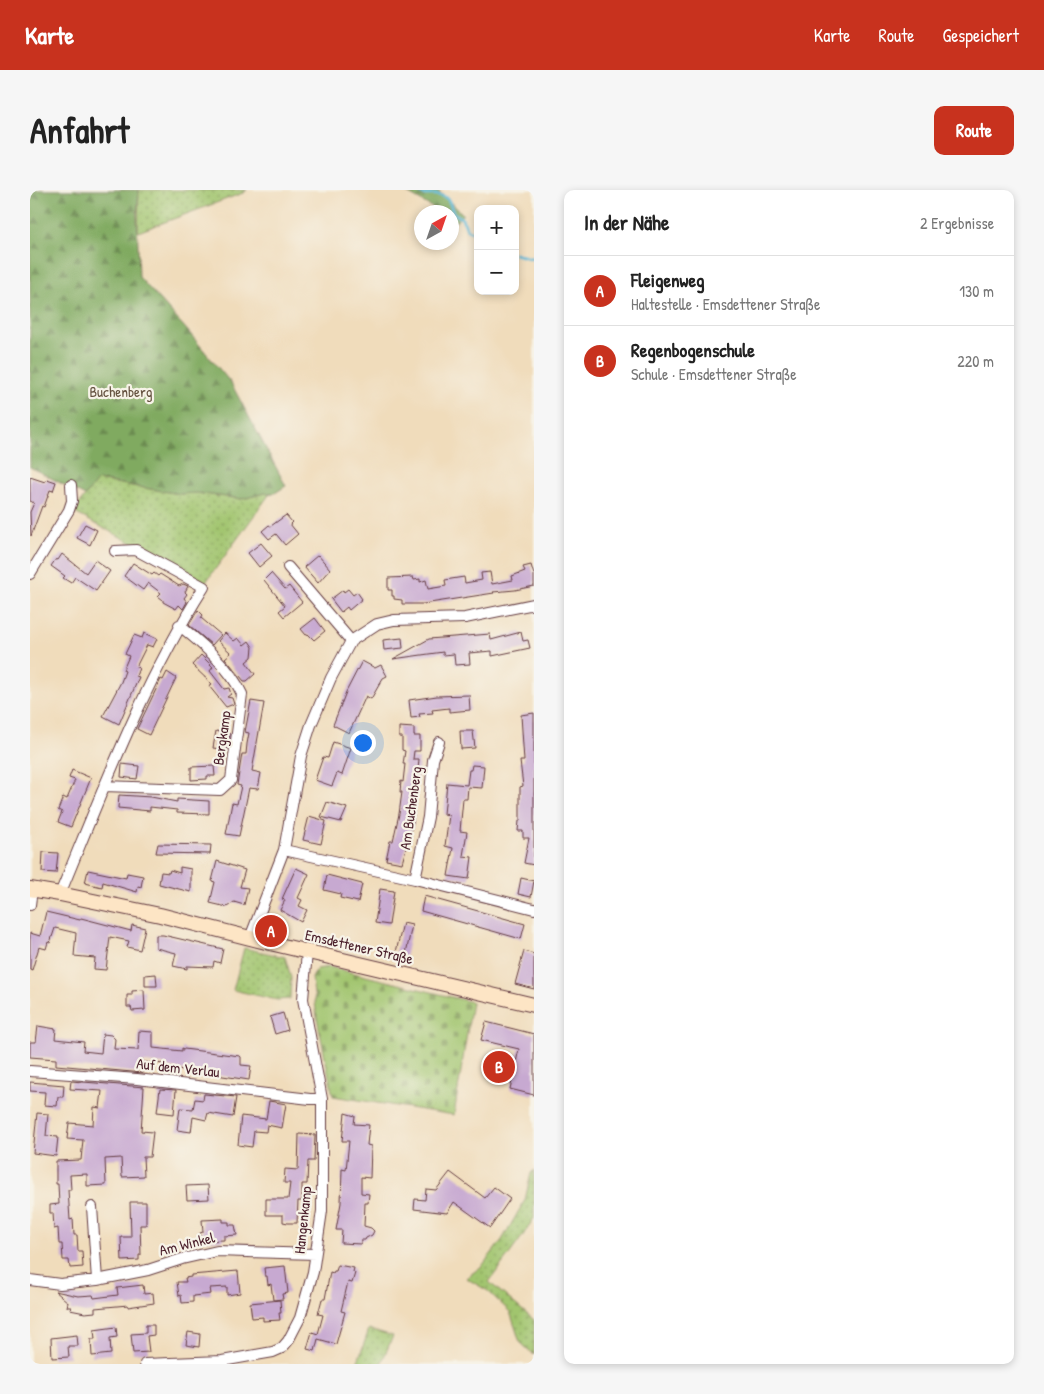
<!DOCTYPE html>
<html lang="de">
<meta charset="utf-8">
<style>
:root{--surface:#fff;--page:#f6f6f6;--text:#222;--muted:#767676;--line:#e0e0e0;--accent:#c8321e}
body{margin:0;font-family:"Patrick Hand",sans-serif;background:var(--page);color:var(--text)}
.controls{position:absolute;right:15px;top:15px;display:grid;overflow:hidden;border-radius:10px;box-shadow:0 2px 8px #0003}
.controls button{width:45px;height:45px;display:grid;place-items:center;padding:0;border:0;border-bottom:1px solid var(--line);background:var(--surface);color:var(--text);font:25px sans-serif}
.compass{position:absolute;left:384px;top:15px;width:45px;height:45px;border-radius:50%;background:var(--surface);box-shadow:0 2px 8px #0003;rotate:40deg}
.you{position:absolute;left:332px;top:552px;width:18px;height:18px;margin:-12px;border:4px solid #fff;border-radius:50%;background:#1a73e8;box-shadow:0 0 0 8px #1a73e833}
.badge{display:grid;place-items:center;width:32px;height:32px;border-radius:50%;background:var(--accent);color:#fff;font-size:16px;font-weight:700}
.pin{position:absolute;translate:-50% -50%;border:2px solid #fff;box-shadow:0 1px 5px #0006}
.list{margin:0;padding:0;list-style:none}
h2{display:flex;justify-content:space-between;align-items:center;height:65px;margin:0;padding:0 20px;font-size:21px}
h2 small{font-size:16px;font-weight:400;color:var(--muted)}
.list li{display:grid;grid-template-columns:32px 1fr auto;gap:15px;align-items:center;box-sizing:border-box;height:70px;padding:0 20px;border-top:1px solid var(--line)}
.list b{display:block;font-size:19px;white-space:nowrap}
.list p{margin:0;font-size:16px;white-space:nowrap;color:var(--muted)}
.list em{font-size:16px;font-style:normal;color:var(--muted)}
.map{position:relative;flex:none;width:504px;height:1174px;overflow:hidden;border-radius:10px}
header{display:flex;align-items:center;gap:30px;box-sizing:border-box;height:70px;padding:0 25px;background:var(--accent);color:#fff}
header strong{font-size:24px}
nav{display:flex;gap:28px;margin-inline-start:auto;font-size:18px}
.intro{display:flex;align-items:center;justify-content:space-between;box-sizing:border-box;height:120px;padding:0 30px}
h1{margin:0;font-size:35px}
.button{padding:12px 22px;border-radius:10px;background:var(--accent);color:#fff;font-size:18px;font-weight:700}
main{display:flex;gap:30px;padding:0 30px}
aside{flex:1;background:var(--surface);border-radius:10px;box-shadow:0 2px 8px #0003}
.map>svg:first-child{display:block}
</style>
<header>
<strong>Karte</strong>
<nav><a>Karte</a><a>Route</a><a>Gespeichert</a></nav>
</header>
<div class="intro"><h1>Anfahrt</h1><a class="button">Route</a></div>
<main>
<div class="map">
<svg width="504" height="1174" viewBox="0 0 504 1174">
<defs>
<pattern id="grass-dots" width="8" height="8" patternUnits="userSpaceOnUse" patternTransform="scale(1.25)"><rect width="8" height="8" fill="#a1c56e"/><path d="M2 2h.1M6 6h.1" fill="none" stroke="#859f5b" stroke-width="1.8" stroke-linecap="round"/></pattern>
<pattern id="forest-firs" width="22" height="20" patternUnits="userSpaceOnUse" patternTransform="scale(1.25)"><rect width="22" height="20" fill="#80aa61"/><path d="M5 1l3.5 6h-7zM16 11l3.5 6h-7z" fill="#6b8a50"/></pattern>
<pattern id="cemetery-stones" width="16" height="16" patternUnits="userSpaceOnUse" patternTransform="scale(1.25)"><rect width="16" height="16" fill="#a1c56e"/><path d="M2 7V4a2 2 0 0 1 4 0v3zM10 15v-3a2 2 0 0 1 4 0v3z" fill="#859f5b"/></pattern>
</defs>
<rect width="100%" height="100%" fill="#f7f3e8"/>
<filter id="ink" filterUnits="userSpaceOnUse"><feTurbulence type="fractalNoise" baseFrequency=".02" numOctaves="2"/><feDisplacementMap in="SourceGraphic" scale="10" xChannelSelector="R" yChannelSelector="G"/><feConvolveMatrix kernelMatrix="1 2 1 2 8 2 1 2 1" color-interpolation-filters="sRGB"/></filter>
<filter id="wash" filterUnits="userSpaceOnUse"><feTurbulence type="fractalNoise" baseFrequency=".0096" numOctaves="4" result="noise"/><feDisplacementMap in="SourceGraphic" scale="20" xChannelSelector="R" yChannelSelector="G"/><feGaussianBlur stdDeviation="1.12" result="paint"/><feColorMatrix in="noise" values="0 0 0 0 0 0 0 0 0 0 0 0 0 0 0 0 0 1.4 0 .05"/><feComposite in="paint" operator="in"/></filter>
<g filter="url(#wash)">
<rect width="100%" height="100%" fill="#f0dcbb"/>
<path fill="url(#grass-dots)" stroke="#76724c" d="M109,0H217L213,3L108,42Z
M67,290L150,304L166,303L212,309L235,303H245L239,305L176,392L43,322Z
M214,758L255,767L261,787L260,809L247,810L203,800Z
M504,980V1028L492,1047L459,1092L504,1130V1165L490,1152L480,1122L458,1101L436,1088L452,1076L472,1050L495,1010L501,983Z
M339,1139L363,1146L351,1174H327Z"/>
<path fill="url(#forest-firs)" stroke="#656446" d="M0,0H109L107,24L109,87L157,140L201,193L256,296L245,303H235L212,309L166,303L150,304L68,290L55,306L0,277Z
M372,0H407L433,24L426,32L422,30V22H410Z"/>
<path fill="url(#cemetery-stones)" stroke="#76724c" d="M299,777L442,812L424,925L303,906L287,828L282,788L287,779Z"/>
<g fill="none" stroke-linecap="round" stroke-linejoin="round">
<path stroke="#5ab8d8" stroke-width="3" d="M387,0C394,10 406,0 416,8C421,11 420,17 423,22C425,25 430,26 432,29C434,32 436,37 437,40L448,44
M485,64L504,69"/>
</g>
<g id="blocks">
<path fill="#c7a9d1" d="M0,287L15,292L17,289L26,292L23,301L20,300L14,317L12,316L1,346L0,322L4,313L0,311Z
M256,325L262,332L260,334L268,344L255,355L246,344L239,349L232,341L239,335L241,336Z
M55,334L67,340L60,355L47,348Z
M231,353L242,366L229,377L218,363Z
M32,364L56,383L65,370L80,381L66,401L45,387L41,393L33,388L35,386L21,376L26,369L28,370Z
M288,365L300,379L288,393L274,377Z
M103,373L122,385L124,383L128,386L130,384L149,396L153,394L158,396L155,402L157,404L154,408L157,412L153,419L149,415L146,419L133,412V410L128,406L131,403L118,393L113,400L94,386Z
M501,375L504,385V396L485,400L463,402L464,403L393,414H372V410L364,409V406H362V400H358V388L383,387L384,390L390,389V392L396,390L398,399L416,396L415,390L434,387L435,393L452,390L451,383L460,382L462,394L483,390L482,386L495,381L493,377Z
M241,383L255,399L259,396L272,412L254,427L249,421L255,416L234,390Z
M318,399L323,405L327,402L332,409L319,420L317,417L311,422L301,409L313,400L314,402Z
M168,420L173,425L171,428L191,445L182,455L159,435Z
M285,428L295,441L284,450L278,444L276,445L271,439Z
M491,442L493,451L498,450L500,458L462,466V461L439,463L440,474L425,475L424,464L413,465V462L363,469L399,449L460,444L461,450Z
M114,443L127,449L123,457L117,455L106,477L109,478L106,486L109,487L89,534L73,526L91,492L95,481L93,480L99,466L95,464L104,445L112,448Z
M195,443L204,451L208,448L214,455L219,451L223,457L222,467L216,472L225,484L217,491H214L195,468L201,463L188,451Z
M372,448L373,458L354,460L353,450Z
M171,465L183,477L180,481L194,499L199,498L201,504L197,507L202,508L204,514L196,517L179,496L182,494L162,475Z
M332,471L345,478L351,475L357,486L353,488L341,509L336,506L319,543L303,535L316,502Z
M137,482L146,488L119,545L107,539L131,489L133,490Z
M439,505L440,520L419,522V518L402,520L403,523L389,524L390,527L381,528L379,510L407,506Z
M221,511L234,513L222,581L231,583L228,599L219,598L209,646L196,644L202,613L207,614L211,596L207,595L212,564H216L217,554L219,543L215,542Z
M504,523V675L494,673L499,648H493V641H488L489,631H490V597L493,596L490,571H494L491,525Z
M369,537L384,538V546H390V561H384L383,569H389L383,633L372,673L356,670L360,651H363L369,624L372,602H370L371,591L373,592L375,574H373L375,561L372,560V547H369Z
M186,541L200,544L197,560L183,558Z
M430,541H443L445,558L431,559Z
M303,552L321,558L312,585L307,583L302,596L285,590L293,567L298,568Z
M92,574L109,576L107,589L91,587Z
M442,575L454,576L452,598L438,597L437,609H433L430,641L437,642L433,666L442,667L439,689L418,686L423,658L415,656L419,625L414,624L417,593L437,595L439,580H441Z
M184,576L185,586H177V589L161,590V577Z
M42,580L61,588L41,637L28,632L32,622L28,620L33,607L37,609L45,590L39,588Z
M89,605L121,607L147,612V609L179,611V624L147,623V620L120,617V621L88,618Z
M297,612L317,618L311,632L291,627Z
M279,626L296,631L291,654L273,650Z
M128,654L181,655L180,664L126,663Z
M13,662L28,663L26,683L12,682Z
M187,671L215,680L210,697L218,698L214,715L204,712L197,717L180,713L185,692L182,691Z
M150,677L161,679V702L129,694L131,682L139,683L140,680L150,683Z
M266,678L279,684L268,708L272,710L269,716L277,720L271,732L250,720L255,710L252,709Z
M58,680L96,688L97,683L113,686L111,697L108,696L107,702L73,692L72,697L55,693Z
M297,685L332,694L328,712L310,708L311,704L294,700Z
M491,688L504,691L501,707L488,704Z
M350,699L364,701L359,735L345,733Z
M394,706L495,734L491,749L391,721Z
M16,722L50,730L51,728L101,741L102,735L115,738L110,760L97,757L99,751L80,747L76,780L64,779L65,768L44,766L46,743L25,738L20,753L18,752L16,759L9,757L2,780L0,779V743L10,746Z
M373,733L382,735L375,768L365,766Z
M126,745H133L193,759L190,773L184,771L183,777L157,776V779L143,776L146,763L126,758Z
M494,761L504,764V799L485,794Z
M126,784L127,796H115V785Z
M114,800L115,820L102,821L101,817H97V805H102V801Z
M253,823L258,840L245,844L240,827Z
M456,832L504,844V905L480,899L489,859L451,850Z
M8,836L26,839L25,849L54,852L53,861L71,863L73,844L81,845L85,849L84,859L108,860L109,841L123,842V858L152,861V858L154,859L210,866L211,867V875L221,876L219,890L134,877V874L114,872L113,883L26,875V869L0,867V852H6Z
M41,891L114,897L111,941L123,942L120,967H113L114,986L92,987L91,968L75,969L76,995L57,996V984L40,985L41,1000H38L40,1030L43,1029L44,1045H47L48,1061H52L53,1077L40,1078L39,1070H33L32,1054H29L28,1038L24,1039L23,1023H20V1015L29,1014L28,994H26V971L51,970L53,950L37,949L39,933L63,935L64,917L70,918L72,901L40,899Z
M0,892L34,895L33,907H28L27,916L14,915L15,902L0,901Z
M130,899L146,900L144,924L127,922Z
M174,904L206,907L203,927L178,923L176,930L163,927L161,942L147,940L150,918L163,919L165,909L173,910Z
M239,911L256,914L252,938L237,935L236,942L224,941L222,957L208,955L211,926L236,929Z
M7,923L18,924L16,946L28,947L26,966L3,963Z
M315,923L325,926L324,934L339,935L337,955L341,956L340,988L331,987V1003L339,1004L338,1013H335L334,1036L341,1038L344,1041L342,1045L336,1048L335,1050H331V1054L311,1053L312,1040H306L311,1013L312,979L316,980L319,951H312Z
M269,944L285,945L284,971H278L277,994H272V1011H268L267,1033H258L253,1032V1025H236V1009H258L260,993H254L255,979L268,980Z
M420,982L455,1008L464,997L480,1009L460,1038L424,1012L417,1023L384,1019L385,1009L395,1010L396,999L406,1000Z
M178,995L179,1009L157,1010L156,996Z
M100,1012H116V1035H110L111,1065H109V1070L92,1071L91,1047H101Z
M193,1029V1032H199V1035H205L207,1045L194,1046V1050L170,1051V1043L173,1042L172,1030Z
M308,1075L324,1078L323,1082L325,1083L322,1093L318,1092L311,1121L315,1122L306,1154L288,1149L285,1161L277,1159L282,1142L288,1144L293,1125L288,1124L292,1109H295L300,1082L303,1083L304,1081H306Z
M255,1076L258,1103L252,1104L253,1109L243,1110L241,1094L238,1095L237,1086H235L234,1078Z
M208,1081L210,1103L197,1105V1097L180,1098L181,1104L163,1106V1112L152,1113L151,1105L149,1106L147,1092H156L155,1088L161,1087V1085Z
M113,1095L114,1104L123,1103L124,1113L98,1117V1115L65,1118V1122L55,1123L40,1120L41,1117H37L38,1112L25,1101L48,1106L63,1105L64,1108L88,1105L87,1098Z
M250,1110L251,1123H249L250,1130L233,1131V1127L222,1128L220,1113Z
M116,1135H124V1145L117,1146L119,1162L103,1163L101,1144L116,1143Z
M86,1137L87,1147L80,1148L81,1164L62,1166L61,1149H65L64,1140Z
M158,1142L170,1144L169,1157L156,1155Z
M47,1145L48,1156H38L39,1167L22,1168L21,1148Z"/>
</g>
</g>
<g filter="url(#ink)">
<use href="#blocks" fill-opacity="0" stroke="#633b41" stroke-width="1"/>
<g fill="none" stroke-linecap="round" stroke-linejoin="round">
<g stroke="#633b41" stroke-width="12">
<path id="minor" d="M258,377L321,451
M0,384L39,320L42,311L41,295
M74,596L190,600L201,590L212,504C199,476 173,455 149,435
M254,660L385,689L504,719
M385,689L398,627L403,570L409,552
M30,704C73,600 113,493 174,397L106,360L85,361
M0,715L2,699
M220,748L254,660L271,566L281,535L301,488L321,451L347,434L364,430L435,428L504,414
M0,881L107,889L280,909H292
M62,1017L67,1090
M0,1090L30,1094L67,1090L118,1080L152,1069L187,1061L285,1064
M115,1174L192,1171L243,1162L252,1158L258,1151L270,1128L283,1082L292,1021V909L273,809L277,762"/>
</g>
<g stroke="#633b41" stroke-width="16">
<path id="secondary" d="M0,699L30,704L130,725L236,752L504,815"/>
</g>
<use href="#minor" stroke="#fff" stroke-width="10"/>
<use href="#secondary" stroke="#fde5c5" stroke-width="14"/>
</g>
</g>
<g text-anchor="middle" stroke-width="4.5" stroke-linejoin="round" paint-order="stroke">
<g font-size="15" fill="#64513f" stroke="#f7f3e8">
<text x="91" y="207">Buchenberg</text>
</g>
<g font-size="15" fill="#4a1f2b" stroke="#f7f3e8">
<text transform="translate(192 548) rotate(-82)" y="5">Bergkamp</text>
<text transform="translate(381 618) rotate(-82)" y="5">Am Buchenberg</text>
<text transform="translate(329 757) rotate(13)" y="5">Emsdettener Straße</text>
<text transform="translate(148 878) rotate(6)" y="5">Auf dem Verlau</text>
<text transform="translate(273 1030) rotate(-84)" y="5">Hangenkamp</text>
<text transform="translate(157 1054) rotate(-14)" y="5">Am Winkel</text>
</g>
</g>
</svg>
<div class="controls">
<button>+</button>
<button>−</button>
</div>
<svg class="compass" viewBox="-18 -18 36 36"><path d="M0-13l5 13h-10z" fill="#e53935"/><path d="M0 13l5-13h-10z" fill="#767676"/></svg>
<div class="you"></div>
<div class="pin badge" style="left:241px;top:741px">A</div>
<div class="pin badge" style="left:469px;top:877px">B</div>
</div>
<aside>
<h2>In der Nähe<small>2 Ergebnisse</small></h2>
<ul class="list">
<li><span class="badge">A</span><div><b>Fleigenweg</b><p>Haltestelle · Emsdettener Straße</p></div><em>130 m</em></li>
<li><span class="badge">B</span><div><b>Regenbogenschule</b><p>Schule · Emsdettener Straße</p></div><em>220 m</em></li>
</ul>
</aside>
</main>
